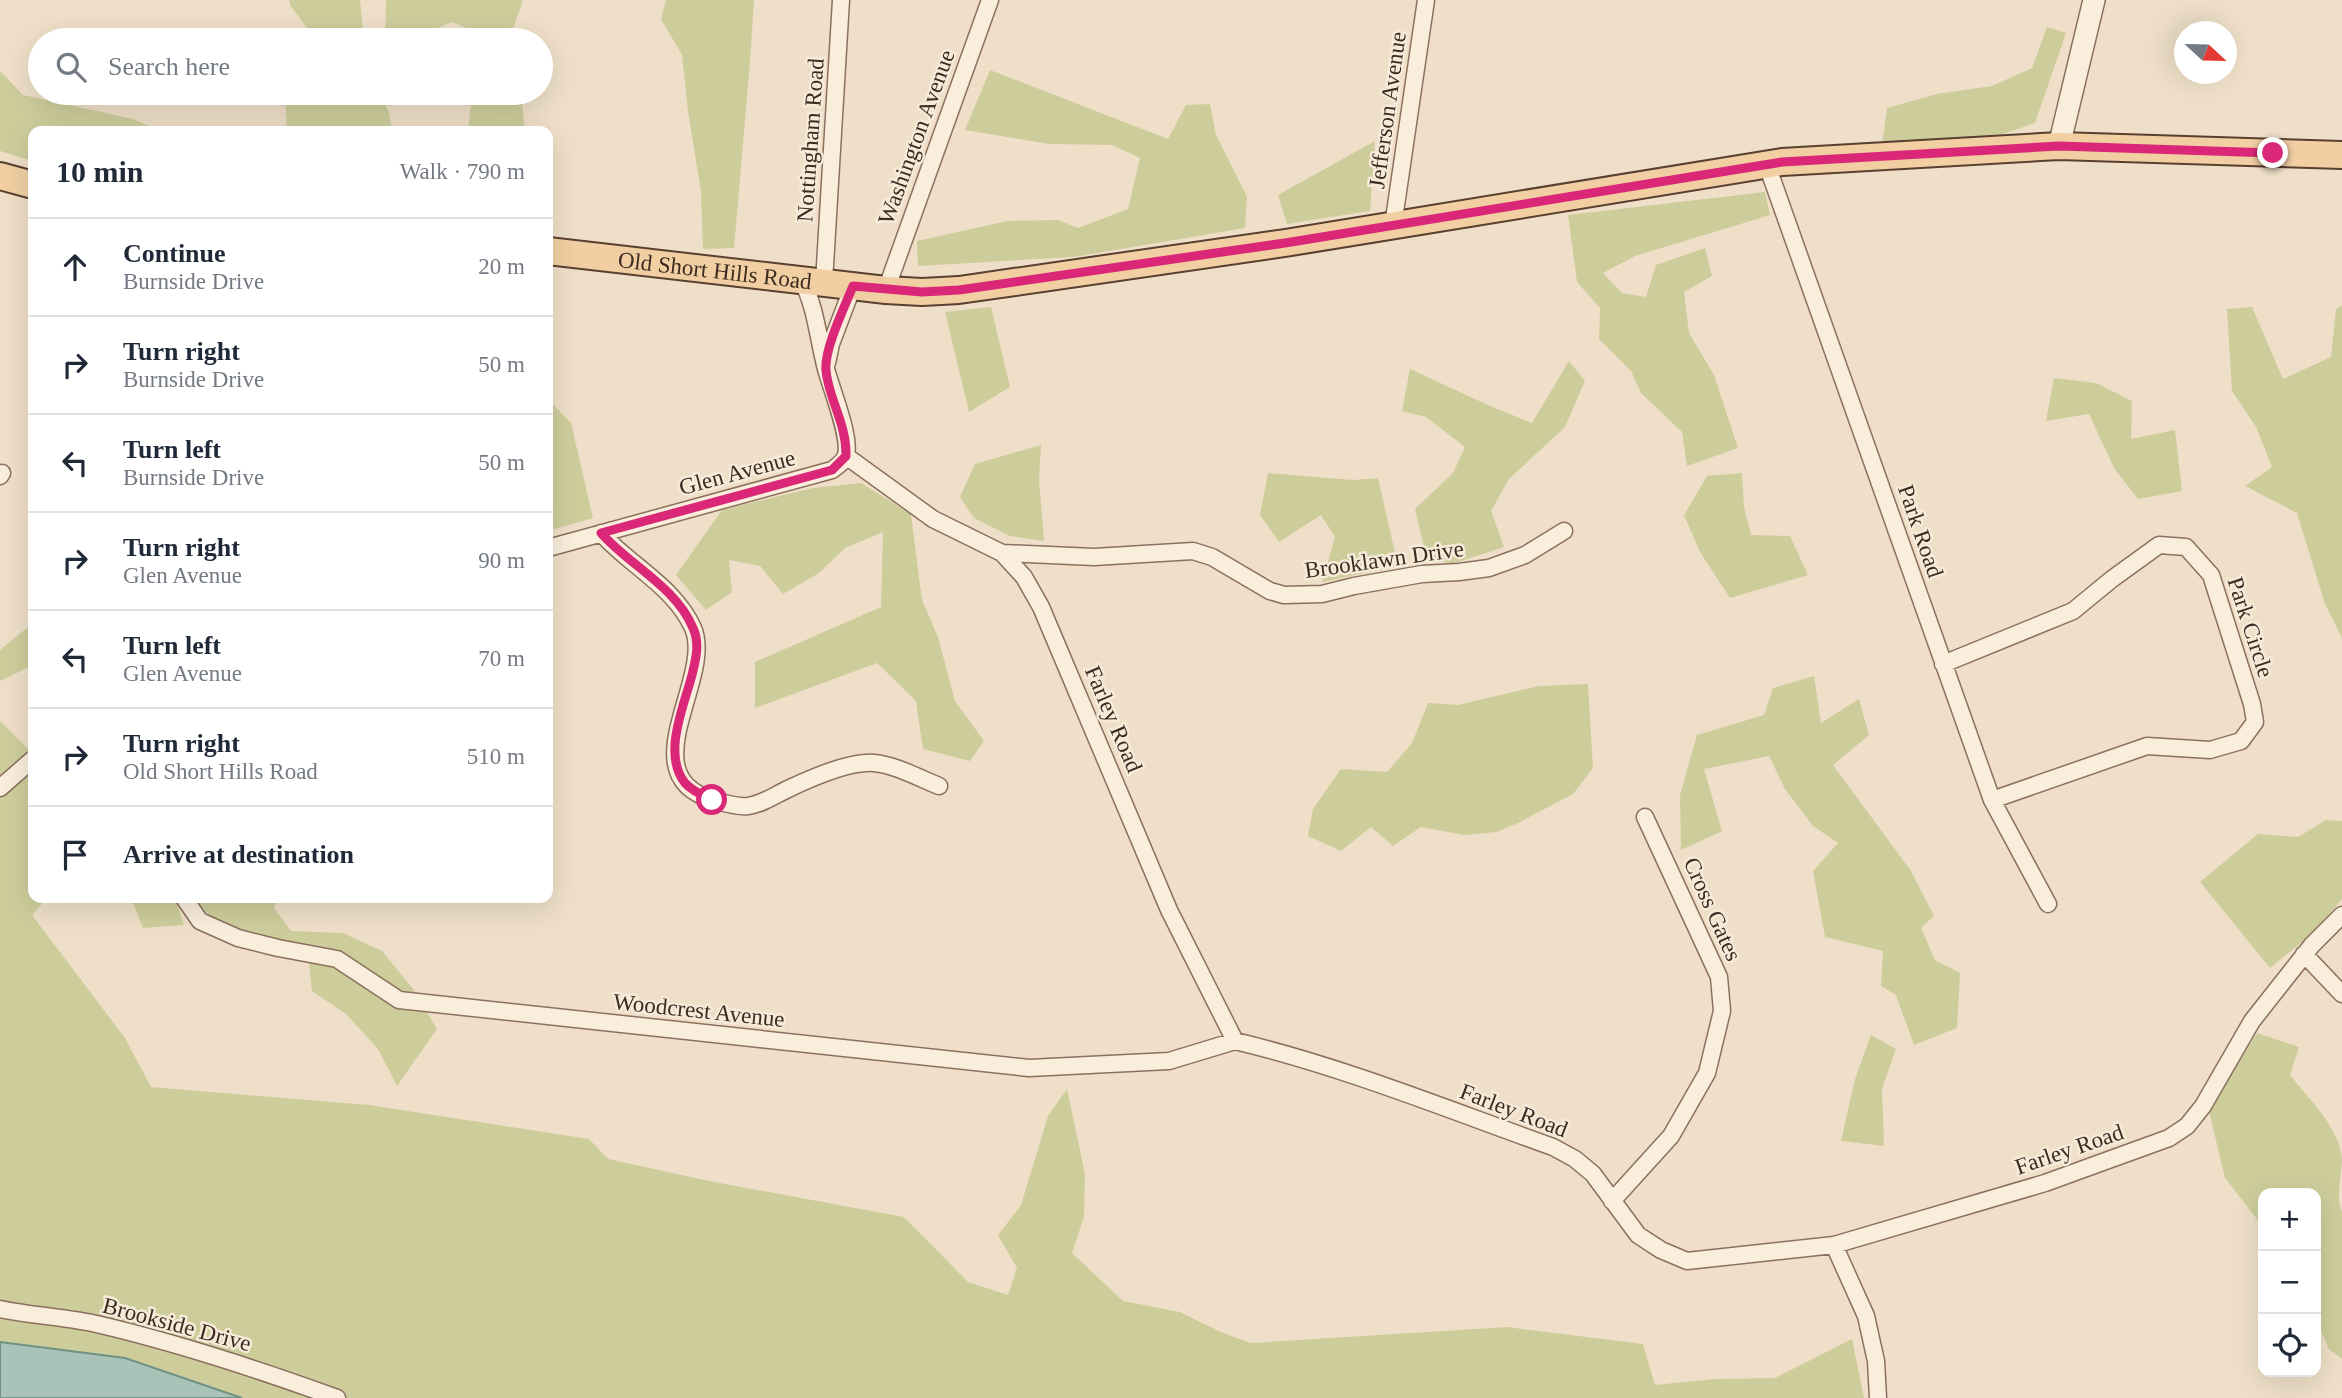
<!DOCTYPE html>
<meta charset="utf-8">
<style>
:root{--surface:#fff;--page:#f6f6f7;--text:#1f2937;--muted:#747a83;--line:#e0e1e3}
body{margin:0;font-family:"Times New Roman",serif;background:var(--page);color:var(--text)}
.controls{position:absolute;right:21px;bottom:21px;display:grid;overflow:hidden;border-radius:14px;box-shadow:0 7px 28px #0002}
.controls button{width:63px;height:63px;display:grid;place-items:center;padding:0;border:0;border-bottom:2px solid var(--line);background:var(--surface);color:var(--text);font:35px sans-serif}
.compass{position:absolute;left:2174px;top:21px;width:63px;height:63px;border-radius:50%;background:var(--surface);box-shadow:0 7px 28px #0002;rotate:112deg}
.stop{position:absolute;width:21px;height:21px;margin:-16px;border:5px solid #db2777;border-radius:50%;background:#fff}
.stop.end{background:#db2777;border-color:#fff;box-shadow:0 2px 7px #0008}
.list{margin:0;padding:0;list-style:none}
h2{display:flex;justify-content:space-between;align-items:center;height:91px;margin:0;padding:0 28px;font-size:30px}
h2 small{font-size:23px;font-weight:400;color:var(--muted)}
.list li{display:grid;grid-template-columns:46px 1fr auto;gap:21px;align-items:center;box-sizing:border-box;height:98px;padding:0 28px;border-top:2px solid var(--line)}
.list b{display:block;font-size:26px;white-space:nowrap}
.list p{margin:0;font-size:23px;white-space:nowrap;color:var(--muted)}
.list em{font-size:23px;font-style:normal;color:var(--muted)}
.icon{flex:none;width:38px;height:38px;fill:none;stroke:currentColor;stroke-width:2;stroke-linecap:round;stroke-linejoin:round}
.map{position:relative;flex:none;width:2342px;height:1398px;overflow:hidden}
.search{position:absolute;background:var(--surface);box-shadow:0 7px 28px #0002;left:28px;top:28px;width:525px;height:77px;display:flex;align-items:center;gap:18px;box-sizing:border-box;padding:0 24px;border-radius:38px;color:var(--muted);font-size:26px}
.panel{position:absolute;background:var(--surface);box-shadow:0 7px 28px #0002;left:28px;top:126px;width:525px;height:777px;border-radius:14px}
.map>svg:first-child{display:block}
</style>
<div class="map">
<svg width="2342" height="1398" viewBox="0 0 2342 1398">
<rect width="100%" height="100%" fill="#efdfc8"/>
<path fill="#cdcd9c" d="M289,0H360L364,40H316L290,5Z
M386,0H523L511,35L512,40H473L474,31L452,22L409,40H385Z
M666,0H754L750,62L734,248L703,249L701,192L688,111L682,55L661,19Z
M2047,27L2066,33L2035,123L1998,136L1882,146L1887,108L1937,94L1992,86L2032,68Z
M990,70L1168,139L1186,105L1210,104L1216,135L1247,197L1245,228L1074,257L918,266L917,241L1007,221L1058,220L1078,228L1128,209L1140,158L1112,145L1050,144L965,130Z
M0,71L23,95L133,119L160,131H33V161L0,151Z
M285,93H380L389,113L392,131H287Z
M472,93H521L525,131H468Z
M1375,141L1370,211L1287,224L1278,195Z
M1765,192L1770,215L1635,256L1603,273L1622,293L1646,297L1656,265L1705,248L1712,276L1684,292L1689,333L1714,375L1738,448L1687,466L1682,432L1641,393L1631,371L1599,339L1600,308L1577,282L1568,215Z
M2342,305V638L2325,604L2297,513L2245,486L2272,467L2256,427L2232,391L2227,309L2252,307L2283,379L2331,357L2336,309Z
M991,307L1010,387L969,412L945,312Z
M1569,361L1585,381L1565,427L1509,479L1491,511L1504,547L1452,564L1426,556L1415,509L1453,473L1465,447L1426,417L1402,411L1410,369L1490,406L1532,423Z
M2054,378L2096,383L2132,401L2131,439L2175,430L2182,491L2138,499L2114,468L2089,414L2046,421Z
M548,399L571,423L593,518L548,531Z
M1041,445L1039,479L1044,541L1010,536L974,518L960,497L975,464Z
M1268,473L1353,480L1378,478L1398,566L1322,582L1335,537L1321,515L1279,542L1260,515Z
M1742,473L1744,507L1751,535L1790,536L1808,575L1730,598L1700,552L1684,515L1707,476Z
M861,483L911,514L922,600L938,637L955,701L984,741L970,761L923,749L916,701L877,663L755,708V662L881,607L883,532L845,548L819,573L783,594L760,566L729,560L732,592L706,610L676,575L722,510L813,488Z
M33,623V665L0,681V650Z
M1814,676L1821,723L1859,699L1869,735L1833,765L1911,871L1934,916L1921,928L1935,960L1960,973L1957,1028L1914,1045L1896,995L1881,986L1883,951L1825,937L1813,871L1838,843L1813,826L1785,789L1769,756L1704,769L1722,831L1681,850L1680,795L1697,735L1764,715L1773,688Z
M1588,684L1593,768L1573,794L1518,823L1496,832L1464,835L1421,827L1393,846L1371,827L1341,851L1308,836L1313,809L1341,769L1387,772L1412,743L1428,703L1458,705L1539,686Z
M0,721L33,754V898H47L32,915L125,1038L151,1087L369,1105L589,1139L608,1159L709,1181L904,1217L968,1282L1008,1295L1017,1268L998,1235L1021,1205L1048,1116L1067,1089L1085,1174L1084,1217L1072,1253L1123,1301L1180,1312L1223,1333L1251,1343L1507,1327L1643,1344L1655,1385L1715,1379L1775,1378L1852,1339L1864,1398H242L125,1358L0,1342Z
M2326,820L2342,821V899L2313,933L2270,968L2200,882L2258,834L2298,837Z
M131,898H175L184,925L143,928Z
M196,898H276L274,908L291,931L343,933L382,951L414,990L437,1029L397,1086L378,1049L346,1014L312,991L307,947C271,939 214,935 196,898Z
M2257,1033L2299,1047L2290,1075C2308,1098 2339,1127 2342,1158C2342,1174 2335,1199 2342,1212V1359L2329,1349L2316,1320V1193H2263V1227L2225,1178L2209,1111Z
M1871,1035L1896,1049L1882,1089L1884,1146L1841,1141L1855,1079Z"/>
<path fill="#a9c3b8" stroke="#709285" stroke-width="2" d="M0,1342L125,1358L242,1398H0Z"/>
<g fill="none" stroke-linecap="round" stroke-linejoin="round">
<g stroke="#8b705d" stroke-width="19">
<path id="minor" d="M1767,165L1992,800L2048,904
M1393,226L1426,0
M824,282L841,0
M886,290L990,0
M827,363L831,344L853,286
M846,456L933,519L1002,553L1024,577L1041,607L1169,910L1235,1041C1344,1067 1449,1110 1553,1147L1575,1159L1593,1174L1638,1235L1661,1250L1687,1261L1834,1245L2045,1183L2169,1138L2187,1126L2203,1106L2252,1021L2312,945L2342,915
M0,476L2,473
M601,533C629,565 675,587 693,628C715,679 626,778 717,801C727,804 738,807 748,806C763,804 775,795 788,789C809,779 850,761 874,763C896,765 919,778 939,786
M548,548L832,470C837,466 844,462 846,455C851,437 831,388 826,369C818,339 816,306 801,279
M1002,553L1094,557L1193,551L1212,557L1270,591L1284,595L1322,594L1354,586L1422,574L1459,572L1489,568L1525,555L1564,531
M1943,664L2073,611L2112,579L2159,545L2186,547L2211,575L2252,704L2255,722L2241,741L2210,750L2147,746L1992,800
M0,788L33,759
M184,898L200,921L238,938L278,948L337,959L399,1000L1029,1068L1169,1061L1235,1041
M2304,954L2342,994
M1612,1201L1671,1136L1707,1073L1722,1011L1719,977L1645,817
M1834,1245L1866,1316L1876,1361L1878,1398
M0,1309C33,1316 68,1317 101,1325C181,1344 260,1370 337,1398"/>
</g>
<g stroke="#8b705d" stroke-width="24">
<path id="tertiary" d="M2059,146L2094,0"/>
</g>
<g stroke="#593f31" stroke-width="30">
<g id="primary">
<path d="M0,176L33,185"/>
<path id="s1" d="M548,251L886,290L922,292L959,290L1285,243L1782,162L2059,146L2342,155"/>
</g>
</g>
<use href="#minor" stroke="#f9eddc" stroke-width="16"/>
<use href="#tertiary" stroke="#f9eddc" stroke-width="21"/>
<use href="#primary" stroke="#f1cfa2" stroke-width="26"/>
</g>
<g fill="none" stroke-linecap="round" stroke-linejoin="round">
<path stroke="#db2777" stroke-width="9" d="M712,800C702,795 692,791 685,783C662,754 684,706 692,675C696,659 700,643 693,628C676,587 629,565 601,533L832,470L846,456C847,424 828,398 826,370C824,349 845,306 853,286L922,292L959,290L1285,243L1782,162L2059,146L2273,153"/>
</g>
<g text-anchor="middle" stroke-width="5" stroke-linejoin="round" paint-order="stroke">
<g font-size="23" fill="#3c2b21" stroke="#f6ead8">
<text transform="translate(1387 110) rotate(-82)" y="8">Jefferson Avenue</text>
<text transform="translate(916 137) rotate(-70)" y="8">Washington Avenue</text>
<text transform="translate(810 140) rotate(-86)" y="8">Nottingham Road</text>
<text dy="8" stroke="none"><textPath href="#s1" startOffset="168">Old Short Hills Road</textPath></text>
<text transform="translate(737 472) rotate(-15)" y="8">Glen Avenue</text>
<text transform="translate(1921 531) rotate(71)" y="8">Park Road</text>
<text transform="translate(1384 559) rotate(-8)" y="8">Brooklawn Drive</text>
<text transform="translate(2251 627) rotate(72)" y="8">Park Circle</text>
<text transform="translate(1114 719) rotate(67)" y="8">Farley Road</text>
<text transform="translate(1713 909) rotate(66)" y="8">Cross Gates</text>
<text transform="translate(699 1010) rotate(6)" y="8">Woodcrest Avenue</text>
<text transform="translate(1514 1110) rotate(21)" y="8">Farley Road</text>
<text transform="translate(2069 1149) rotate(-19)" y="8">Farley Road</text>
<text transform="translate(177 1324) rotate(15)" y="8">Brookside Drive</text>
</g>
</g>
</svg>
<div class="controls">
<button>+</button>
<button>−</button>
<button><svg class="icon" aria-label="locate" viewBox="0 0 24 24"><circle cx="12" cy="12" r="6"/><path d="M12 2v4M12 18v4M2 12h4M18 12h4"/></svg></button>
</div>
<svg class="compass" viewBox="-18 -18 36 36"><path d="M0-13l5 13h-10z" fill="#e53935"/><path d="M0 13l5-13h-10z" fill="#747a83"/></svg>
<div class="stop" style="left:712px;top:800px"></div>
<div class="stop end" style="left:2273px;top:153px"></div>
<div class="search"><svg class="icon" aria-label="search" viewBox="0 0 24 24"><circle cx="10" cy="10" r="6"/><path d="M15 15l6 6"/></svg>Search here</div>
<section class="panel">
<h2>10 min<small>Walk · 790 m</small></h2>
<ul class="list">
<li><svg class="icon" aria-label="ahead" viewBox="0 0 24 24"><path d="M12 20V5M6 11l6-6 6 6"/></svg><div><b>Continue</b><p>Burnside Drive</p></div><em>20 m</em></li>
<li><svg class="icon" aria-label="right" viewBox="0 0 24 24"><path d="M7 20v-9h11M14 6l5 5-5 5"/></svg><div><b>Turn right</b><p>Burnside Drive</p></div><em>50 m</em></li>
<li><svg class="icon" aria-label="left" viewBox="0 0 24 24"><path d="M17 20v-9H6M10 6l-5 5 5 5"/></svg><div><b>Turn left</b><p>Burnside Drive</p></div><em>50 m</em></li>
<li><svg class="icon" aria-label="right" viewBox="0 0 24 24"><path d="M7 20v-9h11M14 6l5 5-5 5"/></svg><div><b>Turn right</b><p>Glen Avenue</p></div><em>90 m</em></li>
<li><svg class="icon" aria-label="left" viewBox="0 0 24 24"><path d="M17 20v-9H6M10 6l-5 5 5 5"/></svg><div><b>Turn left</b><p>Glen Avenue</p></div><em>70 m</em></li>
<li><svg class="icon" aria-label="right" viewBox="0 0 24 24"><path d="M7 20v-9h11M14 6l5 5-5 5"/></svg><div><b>Turn right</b><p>Old Short Hills Road</p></div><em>510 m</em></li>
<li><svg class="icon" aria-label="arrive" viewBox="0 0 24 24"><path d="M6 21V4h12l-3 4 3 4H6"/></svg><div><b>Arrive at destination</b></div></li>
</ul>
</section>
</div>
